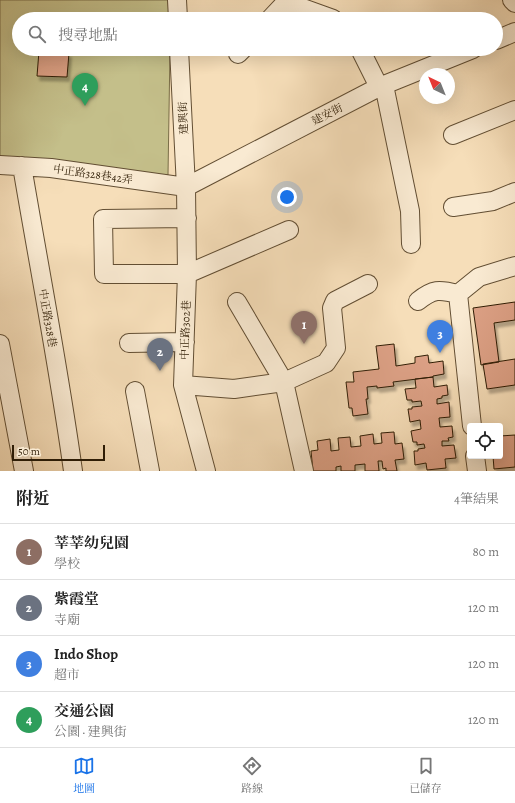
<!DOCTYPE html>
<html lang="zh-TW">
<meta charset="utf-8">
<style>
:root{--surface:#fff;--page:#f2f2f2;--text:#222;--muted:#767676;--line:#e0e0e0;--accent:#1a73e8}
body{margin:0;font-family:Alegreya,"Noto Serif TC",serif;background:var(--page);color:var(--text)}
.controls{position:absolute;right:12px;bottom:12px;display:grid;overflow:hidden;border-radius:4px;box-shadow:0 4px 16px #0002}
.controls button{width:36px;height:36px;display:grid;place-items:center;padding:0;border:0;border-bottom:1px solid var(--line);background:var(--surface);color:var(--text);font:20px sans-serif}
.compass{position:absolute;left:419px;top:68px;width:36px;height:36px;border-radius:50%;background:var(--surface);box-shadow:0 4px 16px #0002;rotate:317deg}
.scale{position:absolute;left:12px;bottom:10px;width:93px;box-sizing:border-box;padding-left:4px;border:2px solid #301e06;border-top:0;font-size:11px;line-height:14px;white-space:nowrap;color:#301e06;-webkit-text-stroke:3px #f9ead2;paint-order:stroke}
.you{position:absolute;left:287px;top:197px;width:14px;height:14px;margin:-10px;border:3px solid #fff;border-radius:50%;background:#1a73e8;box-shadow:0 0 0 6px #1a73e833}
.badge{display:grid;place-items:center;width:26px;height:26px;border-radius:50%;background:var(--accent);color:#fff;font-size:13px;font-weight:700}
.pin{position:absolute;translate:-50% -33px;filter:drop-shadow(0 1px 2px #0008)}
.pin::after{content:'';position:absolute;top:21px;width:14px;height:12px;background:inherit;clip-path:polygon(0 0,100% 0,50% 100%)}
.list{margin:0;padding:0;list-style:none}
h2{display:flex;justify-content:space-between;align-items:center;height:52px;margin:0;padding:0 16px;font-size:17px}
h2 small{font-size:13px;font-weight:400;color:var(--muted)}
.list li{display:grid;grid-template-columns:26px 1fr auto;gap:12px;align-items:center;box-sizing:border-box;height:56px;padding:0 16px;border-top:1px solid var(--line)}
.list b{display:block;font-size:15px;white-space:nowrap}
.list p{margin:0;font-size:13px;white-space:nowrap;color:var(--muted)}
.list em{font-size:13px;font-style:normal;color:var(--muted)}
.icon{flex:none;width:22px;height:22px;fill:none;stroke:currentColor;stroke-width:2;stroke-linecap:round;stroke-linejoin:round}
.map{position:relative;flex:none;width:515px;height:471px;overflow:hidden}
.search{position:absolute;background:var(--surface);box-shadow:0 4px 16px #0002;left:12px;right:12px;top:12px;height:44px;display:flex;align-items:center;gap:10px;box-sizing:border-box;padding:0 14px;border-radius:22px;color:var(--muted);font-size:15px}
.sheet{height:276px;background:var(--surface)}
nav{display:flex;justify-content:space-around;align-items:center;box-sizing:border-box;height:56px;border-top:1px solid var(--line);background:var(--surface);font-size:11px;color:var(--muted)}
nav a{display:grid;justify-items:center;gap:2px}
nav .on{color:var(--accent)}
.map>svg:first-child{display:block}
</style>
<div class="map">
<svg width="515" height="471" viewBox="0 0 515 471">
<defs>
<filter id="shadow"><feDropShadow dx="2.5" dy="4.5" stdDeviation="1" flood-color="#0004"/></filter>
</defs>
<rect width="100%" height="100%" fill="#f6deb9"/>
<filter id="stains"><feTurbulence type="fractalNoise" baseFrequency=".005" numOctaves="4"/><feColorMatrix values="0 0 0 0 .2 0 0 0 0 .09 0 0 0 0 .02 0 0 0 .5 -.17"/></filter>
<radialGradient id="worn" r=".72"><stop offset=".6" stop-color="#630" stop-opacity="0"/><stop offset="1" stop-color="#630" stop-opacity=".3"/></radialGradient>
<path fill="#c4bf8a" stroke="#7a6e48" d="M0,0H171V19H19V49H170L168,175L0,163Z"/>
<path fill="#dda186" stroke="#301e06" filter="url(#shadow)" d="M39,51L69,53L67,77L37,76Z
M515,302V320L494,323L499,362L481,365L473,308Z
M394,344L396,366L415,363V357L428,355L429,363L443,361L444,374L433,376V377L393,382L394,386L377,388V386L367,387L368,399H366L368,414L353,416L352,408H349L346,382H354L353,372L379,369L376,346Z
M515,359V385L487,389L483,364Z
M433,377L434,387L447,385L448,395L442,396V398L437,399V404L449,402L450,417L439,418L440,427L452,426L453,437L448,438L449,441H442V446L454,445L456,458L445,459L446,468L427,470L426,463L415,465L414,451H418V449L425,448L424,444L417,445V442H413L411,431L421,429L420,420L410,422L408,409H412V407L422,406L421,401L412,402V400H407L405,389L416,388L415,379Z
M394,432L395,444L402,443L404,459L395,460L397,471H386V468L383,469L382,461H378L379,471H365V464L355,465V471H341V466L336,467V471H313L311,451L318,450L317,441L330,439L331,451L339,450L338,438L350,437L351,447L361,446L360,436L373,434L374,444L382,443L381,433Z
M515,435V467L494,469L493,456H500V436Z"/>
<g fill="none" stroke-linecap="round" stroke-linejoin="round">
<g stroke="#624e33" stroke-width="20">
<path id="minor" d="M177,0L178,19
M512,0L515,3
M286,2L333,19
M270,19L286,2L285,0
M496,40L515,32
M179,49L186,187L187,274L183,385L206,471
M360,49L379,87
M238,54L243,49
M384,85L410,211L411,244
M453,135L515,110
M0,165L51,168L186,187
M22,166C39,267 59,369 73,471
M186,187L379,87L473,49
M453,207L493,201L515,192
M187,218L103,219L104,274H187L289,230
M418,301C433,289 439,289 458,294
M237,302L284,382L304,471
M129,343L185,342
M0,344L24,471
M183,385L234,389L284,382L326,363L336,348L332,308L335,301L368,284
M135,391L150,471
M472,426L458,294L479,277L515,266
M475,456L477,471"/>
</g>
<use href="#minor" stroke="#f9ead2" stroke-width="18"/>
</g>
<g text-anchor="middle" stroke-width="3.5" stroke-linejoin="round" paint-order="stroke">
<g font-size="11" fill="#301e06" stroke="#f9ead2">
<text transform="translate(327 114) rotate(-27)" y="4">建安街</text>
<text transform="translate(183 118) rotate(-93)" y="4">建興街</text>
<text transform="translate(93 174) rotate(8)" y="4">中正路328巷42弄</text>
<text transform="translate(48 318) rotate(80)" y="4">中正路328巷</text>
<text transform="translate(185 330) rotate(-88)" y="4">中正路302巷</text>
</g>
</g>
<rect width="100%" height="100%" filter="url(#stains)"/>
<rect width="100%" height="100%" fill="url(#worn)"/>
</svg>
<div class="controls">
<button><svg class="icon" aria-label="locate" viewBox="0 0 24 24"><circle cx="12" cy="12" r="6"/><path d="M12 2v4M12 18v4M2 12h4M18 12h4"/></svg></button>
</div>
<svg class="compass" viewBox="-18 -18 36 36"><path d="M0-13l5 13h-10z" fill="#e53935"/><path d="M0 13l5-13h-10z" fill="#767676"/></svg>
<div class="scale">50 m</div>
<div class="you"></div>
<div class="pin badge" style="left:304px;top:344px;background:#8d6e63">1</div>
<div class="pin badge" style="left:160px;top:371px;background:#6b7280">2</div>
<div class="pin badge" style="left:440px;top:353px;background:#3f7fe0">3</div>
<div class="pin badge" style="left:85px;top:106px;background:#2e9e5b">4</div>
<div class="search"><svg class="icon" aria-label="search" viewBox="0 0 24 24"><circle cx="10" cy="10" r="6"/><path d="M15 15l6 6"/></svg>搜尋地點</div>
</div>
<section class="sheet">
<h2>附近<small>4筆結果</small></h2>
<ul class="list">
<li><span class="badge" style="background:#8d6e63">1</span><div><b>莘莘幼兒園</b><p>學校</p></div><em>80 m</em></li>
<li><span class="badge" style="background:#6b7280">2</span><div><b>紫霞堂</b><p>寺廟</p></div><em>120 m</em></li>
<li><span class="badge" style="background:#3f7fe0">3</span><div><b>Indo Shop</b><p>超市</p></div><em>120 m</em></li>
<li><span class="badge" style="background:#2e9e5b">4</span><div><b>交通公園</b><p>公園 · 建興街</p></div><em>120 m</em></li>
</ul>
</section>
<nav>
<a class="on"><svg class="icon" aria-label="map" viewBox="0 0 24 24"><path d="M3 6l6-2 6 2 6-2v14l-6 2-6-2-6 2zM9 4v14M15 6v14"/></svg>地圖</a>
<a><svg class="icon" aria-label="directions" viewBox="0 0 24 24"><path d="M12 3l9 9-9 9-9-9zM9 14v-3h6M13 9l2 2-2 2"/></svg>路線</a>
<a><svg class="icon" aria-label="saved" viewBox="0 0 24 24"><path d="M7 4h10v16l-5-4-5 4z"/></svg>已儲存</a>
</nav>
